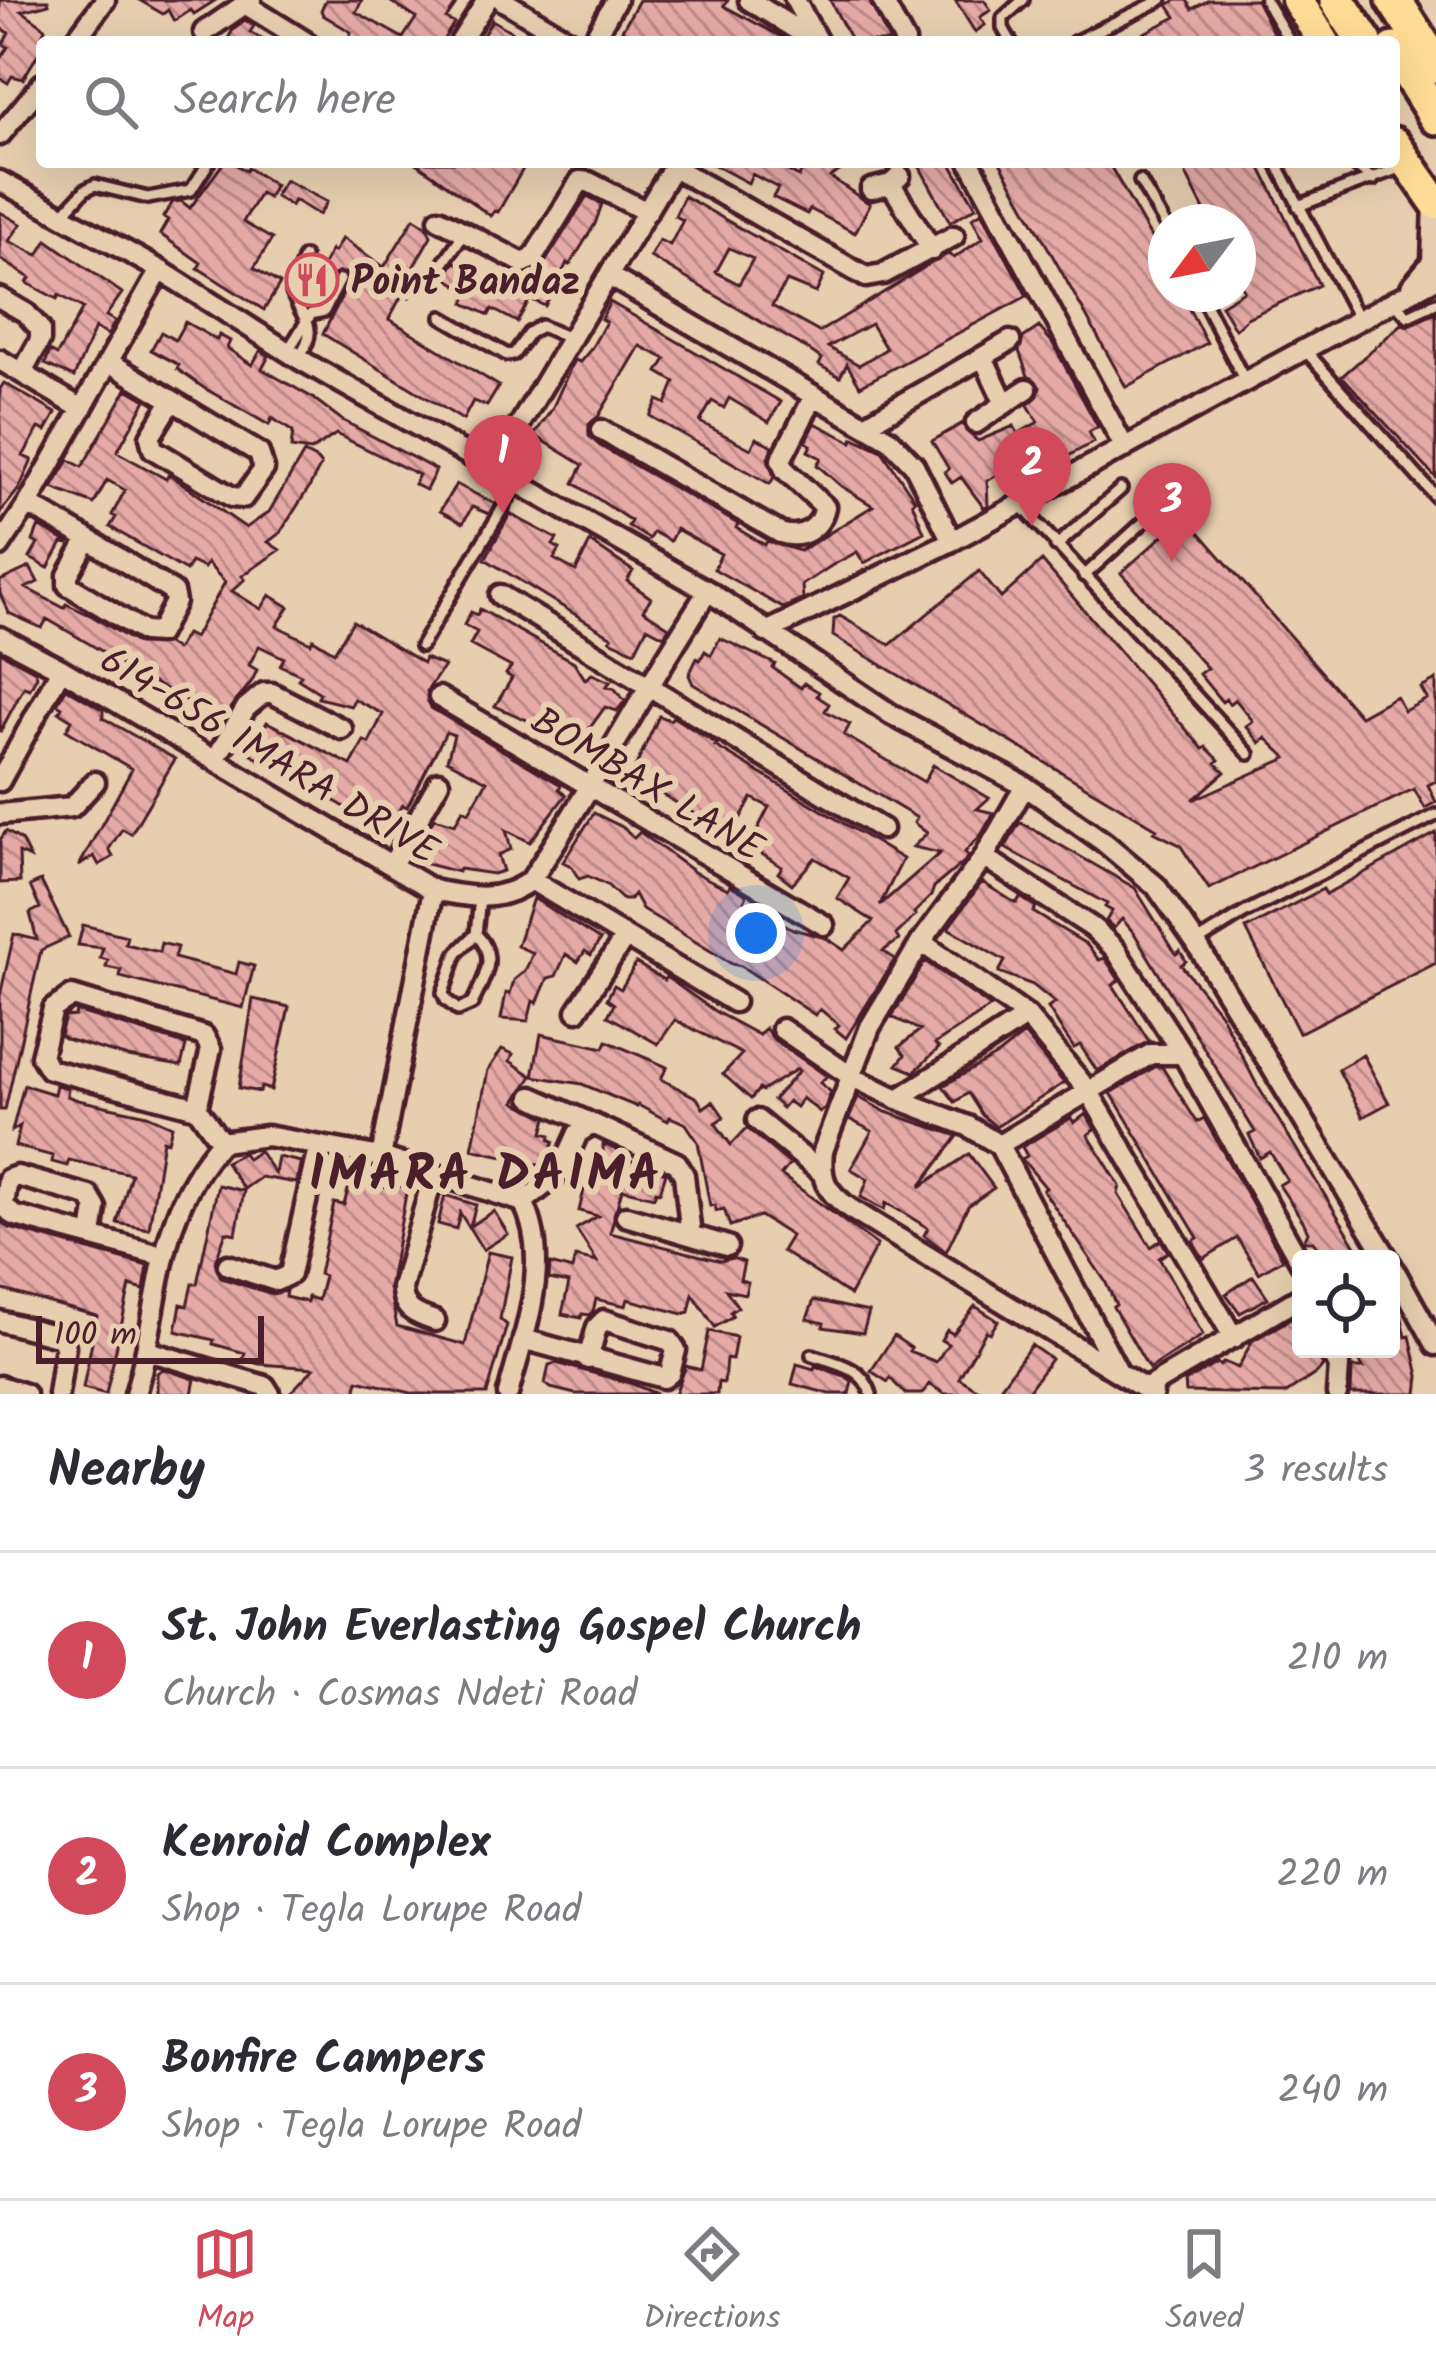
<!DOCTYPE html>
<meta charset="utf-8">
<style>
:root{--surface:#fff;--page:#f2f2f3;--text:#2b2b33;--muted:#7c7c81;--line:#e1e1e2;--accent:#d1495b}
body{margin:0;font-family:Kalam,sans-serif;background:var(--page);color:var(--text)}
.controls{position:absolute;right:36px;bottom:36px;display:grid;overflow:hidden;border-radius:12px;box-shadow:0 12px 48px #0002}
.controls button{width:108px;height:108px;display:grid;place-items:center;padding:0;border:0;border-bottom:3px solid var(--line);background:var(--surface);color:var(--text);font:60px sans-serif}
.compass{position:absolute;left:1148px;top:204px;width:108px;height:108px;border-radius:50%;background:var(--surface);box-shadow:0 12px 48px #0002;rotate:238deg}
.scale{position:absolute;left:36px;bottom:30px;width:228px;box-sizing:border-box;padding-left:12px;border:6px solid #4a1f2b;border-top:0;font-size:33px;line-height:42px;white-space:nowrap;color:#4a1f2b;-webkit-text-stroke:9px #e7ceaf;paint-order:stroke}
.you{position:absolute;left:756px;top:933px;width:42px;height:42px;margin:-30px;border:9px solid #fff;border-radius:50%;background:#1a73e8;box-shadow:0 0 0 18px #1a73e833}
.badge{display:grid;place-items:center;width:78px;height:78px;border-radius:50%;background:var(--accent);color:#fff;font-size:39px;font-weight:700}
.pin{position:absolute;translate:-50% -99px;filter:drop-shadow(0 3px 6px #0008)}
.pin::after{content:'';position:absolute;top:63px;width:42px;height:36px;background:inherit;clip-path:polygon(0 0,100% 0,50% 100%)}
.list{margin:0;padding:0;list-style:none}
h2{display:flex;justify-content:space-between;align-items:center;height:156px;margin:0;padding:0 48px;font-size:51px}
h2 small{font-size:39px;font-weight:400;color:var(--muted)}
.list li{display:grid;grid-template-columns:78px 1fr auto;gap:36px;align-items:center;box-sizing:border-box;height:216px;padding:0 48px;border-top:3px solid var(--line)}
.list b{display:block;font-size:45px;white-space:nowrap}
.list p{margin:0;font-size:39px;white-space:nowrap;color:var(--muted)}
.list em{font-size:39px;font-style:normal;color:var(--muted)}
.icon{flex:none;width:66px;height:66px;fill:none;stroke:currentColor;stroke-width:2;stroke-linecap:round;stroke-linejoin:round}
.map{position:relative;flex:none;width:1436px;height:1394px;overflow:hidden}
.search{position:absolute;background:var(--surface);box-shadow:0 12px 48px #0002;left:36px;right:36px;top:36px;height:132px;display:flex;align-items:center;gap:30px;box-sizing:border-box;padding:0 42px;border-radius:12px;color:var(--muted);font-size:45px}
.sheet{height:804px;background:var(--surface)}
nav{display:flex;justify-content:space-around;align-items:center;box-sizing:border-box;height:168px;border-top:3px solid var(--line);background:var(--surface);font-size:33px;color:var(--muted)}
nav a{display:grid;justify-items:center;gap:6px}
nav .on{color:var(--accent)}
.map>svg:first-child{display:block}
</style>
<div class="map">
<svg width="1436" height="1394" viewBox="0 0 1436 1394">
<defs>
<pattern id="building-back-hatch" width="6" height="6" patternUnits="userSpaceOnUse" patternTransform="scale(3)"><rect width="6" height="6" fill="#e5aaa6"/><path d="M-1 5l2 2M0 0l6 6M5-1l2 2" fill="none" stroke="#bc8a87"/></pattern>
</defs>
<rect width="100%" height="100%" fill="#e7ceaf"/>
<filter id="ink" filterUnits="userSpaceOnUse"><feTurbulence type="fractalNoise" baseFrequency=".00833" numOctaves="2"/><feDisplacementMap in="SourceGraphic" scale="24" xChannelSelector="R" yChannelSelector="G"/><feConvolveMatrix kernelMatrix="1 2 1 2 8 2 1 2 1" color-interpolation-filters="sRGB"/></filter>
<g filter="url(#ink)">
<path fill="url(#building-back-hatch)" stroke="#4a1f2b" stroke-width="3" fill-rule="evenodd" d="M0,0H48L49,4L22,11L42,25L45,29L42,35L47,39L23,79L12,76L8,83L0,78V59L8,47L3,44L9,33L0,27Z
M139,0H216L194,14L191,10L174,21L168,10L163,14Z
M326,0H362L356,12L403,38L416,18L388,0H459L446,19L454,23L442,42H347L351,32L323,15L321,10Z
M639,0H728L724,6L791,42H645L622,30Z
M830,0H869L890,42H852Z
M955,0H984L991,10L980,17L985,25L975,32Z
M1176,0H1187L1192,9L1209,0H1256L1278,42H1126L1176,17L1168,5Z
M245,20L254,26L250,32L267,42H226L234,28Z
M492,20L502,26L530,42H479Z
M224,162H232L246,171L248,168L275,185L268,198L260,193L243,222L272,239L254,268L280,284L264,310L198,268L201,263L160,234L168,220L163,217L173,202L181,201L190,208Z
M415,162H527L498,212L494,211L491,216Z
M709,162H772L799,177L805,162H854L830,177L870,204L855,233L810,209L807,214L773,197L778,188L752,174L748,183Z
M917,162H950L976,207L950,222Z
M1000,162H1108L1166,264V294H1181L1207,343L1126,387Z
M1180,162H1258L1319,285L1247,318L1235,329L1221,305L1244,291L1238,278V222H1210Z
M285,180L327,202L319,215L294,200L291,206L275,196Z
M587,196L602,204L595,224L570,265L567,263L545,306L530,299L517,322L492,309L489,315L464,303L469,292L445,277L455,262L461,265L463,262L481,273L483,282L506,295L517,275L535,278Z
M684,196L824,276L816,293L787,281L772,306L819,332L930,264L948,254L954,258L983,238L972,218L982,212L1027,296L860,386L847,364L840,377L819,365L822,359L809,350L650,257L659,240L670,245L683,220L675,216ZM729,248L753,259L739,284L716,272ZM871,324L886,349L859,365L828,347Z
M0,212L21,224L9,241L38,255L47,240L122,293L106,316L115,321L108,335L95,328L74,377L45,364L50,351L57,355L83,308L59,295L57,299L27,283L30,278L0,259Z
M414,218L427,226L431,236L411,271L418,280L409,297L403,293L389,319L499,386L487,406L473,401L463,420L323,334L348,284L345,273L333,275L318,303L308,306L305,300L331,250L334,252L342,238L384,267Z
M610,302L781,402L769,422L729,398L724,408L712,401L700,422L751,449L756,438L773,446L768,458L774,477L770,484L650,416L658,400L666,404L675,382L658,372L666,359L640,346L598,417L589,424V436L600,446L738,524L736,528L765,545L767,541L800,551L873,506L841,486L817,465L821,458L808,451L811,445L806,442L815,423L852,442L854,438L882,451L915,500L912,502L924,532L864,563L857,552L831,566L802,585L803,599L783,608L714,569L721,554L676,529L670,541L653,532L649,539L628,526L631,521L574,483L583,465L534,435L552,409L574,360L580,362L591,349L606,322L601,319Z
M1436,313V478L1342,376L1403,323L1407,326Z
M185,322L217,340L219,335L230,341L227,348L252,365L261,350L269,356L262,369L313,398L342,420L436,470L426,490L414,484L419,475L336,434L311,451L291,448L293,432L272,418L269,425L204,388L177,369L179,365L151,350L161,332L175,340Z
M1039,327L1052,342L1098,427L1089,432L1094,442L1052,465L1046,452L1022,465L1028,476L1014,484L1006,470L987,481L988,506L984,508L961,477L952,483L945,472L949,469L932,441L963,423L966,431L978,441L1014,426L1018,434L1038,422L1028,405L1038,396L1040,387L1028,376L1019,351L1023,338Z
M4,383L56,413L46,431L39,428L23,456L32,460L19,489L0,513V389Z
M127,389L146,400L117,452L166,479L169,474L246,528L269,512L304,453L317,460L321,465L310,486L280,533L268,542L280,550L242,576L245,579L232,591L261,609L270,595L289,607L277,626L311,643L313,639L334,652L353,621L423,663L425,658L444,666L427,691L431,708L561,785L559,789L566,795L530,842L506,830L511,849L498,855L503,871L493,874L459,869L458,872L411,860L434,818L455,824L463,809L469,812L487,781L447,760L454,735L446,732L407,807L403,805L391,821L386,818L381,828L302,782L304,779L262,762L241,745L253,724L263,730L267,722L351,765L364,741L369,743L383,714L354,699L351,706L318,698L320,693L298,679L301,675L280,665L284,658L259,646L249,665L257,670L252,681L226,715L217,711L214,716L121,665L117,672L100,664L105,653L47,619L42,628L9,613L0,594V581L30,567L38,582L26,588L64,608L66,604L92,616L138,644H167L176,650L186,634L194,638L225,582L207,563L204,568L191,562L186,571L110,527L116,517L112,515L125,490L107,480L94,504L52,488L69,460L82,467Z
M456,484L495,504L489,514L472,507L463,523L440,511Z
M510,514L557,539L553,545L560,549L554,559L576,571L590,542L633,571L627,581L651,598L643,610L669,627L664,636L647,627L635,651L610,640L612,637L485,559Z
M1185,516L1360,716L1396,696L1404,711L1427,699L1421,688L1436,680V781L1428,785L1436,802L1425,808L1414,789L1209,889L1180,845L1154,832L1157,829L833,636L834,619L840,616L890,645L979,571L1001,598L1042,561L1203,749L1206,747L1219,760L1216,763L1225,772L1193,800L1287,758L1266,738L1260,743L1246,726L1253,721L1235,699L1229,704L1226,699L1222,702L1199,674L1207,668L1121,573Z
M39,526L70,544L62,543L48,568L30,558L38,544L33,541Z
M480,609L574,662L585,679L592,674L610,682L606,687L614,688L625,701L617,711L605,707L579,743L575,740L572,743L545,723L543,727L495,706L512,678L506,674L511,667L470,645L477,632L464,625L471,612L477,615Z
M720,638L775,664L773,668L801,688L804,683L819,692L817,696L829,704L825,711L850,724L844,735L924,782L933,765L989,798L977,809L994,813L981,835L965,852L968,856L964,862L934,887L931,896L914,913L916,915L896,935L899,940L883,951L895,959L846,1038L835,1029L839,1025L820,1009L815,1015L741,966L732,964L642,909L634,894L629,900H623L607,885L588,876L579,879L571,866L563,862L594,813L624,828L634,838L640,832L694,872L728,889L730,885L747,895L744,901L793,929L826,938L844,950L873,921L837,898L849,878L815,858L792,884L778,873L782,867L749,846L769,807L752,798L731,835L636,779L638,775L633,772L659,716L670,720L673,717L717,744L715,746L903,859L880,905L940,853L913,847L927,833L914,823L917,818L693,684L689,675L697,658L700,660L705,651L711,655Z
M0,652L35,671L37,676L30,689L24,687L0,732Z
M66,688L103,710V718L175,759L131,834L122,829L109,849L113,857L99,865L94,856L79,866L132,769L66,730L72,720L59,712L62,707L57,704Z
M1020,822L1135,888L1176,954L1180,951L1186,961L1181,965L1220,1013L1257,1085L1364,1259H1324L1313,1241H1304L1308,1232L1303,1221L1279,1185L1287,1180L1270,1152L1260,1158L1249,1135L1255,1132L1134,933L1122,919L1114,928L1106,921L1112,911L1105,907L1107,904L1005,848Z
M6,831L21,840L30,858L19,853L20,882L0,883V840Z
M1436,833V963L1299,1033L1246,929L1323,889L1326,894Z
M41,881L69,937L41,950L5,1110H0V996L14,934L37,940L30,913L40,908L30,886Z
M982,882L1012,901L1017,903L1020,897L1036,907L1033,912L1086,944L1099,960L1105,958L1119,980L1113,985L1149,1041L1097,1071L1080,1045L1074,1048L1063,1032L1048,1008L1055,1003L1033,985L999,972L1005,961L948,928Z
M533,898L600,940L591,955L585,951L578,962L566,954L556,976L548,978L537,1003L533,1001L528,1021L501,1019L506,993L510,994L514,980L525,971L533,953L517,946Z
M83,925L127,936L125,944L159,952L161,943L177,947L174,958L236,974L239,962L254,966L243,1008L120,977L121,970L106,967L108,960L100,958L103,948L78,945Z
M925,961L991,1007L935,1044L939,1048L914,1072L897,1065L905,1055L899,1047L920,1030L892,1017Z
M636,963L664,980L666,977L716,1012L759,1035L765,1028L774,1040L827,1076L820,1083L831,1092L825,1108L820,1112L802,1098L796,1107L788,1101L782,1108L773,1100L799,1071L797,1069L762,1091L759,1089L751,1099L723,1074L742,1054L675,1020L658,1044L608,1016L614,1004L607,999L614,985L621,989Z
M253,999L289,1007L271,1090L261,1087L260,1092L239,1088Z
M76,1011L181,1043L186,1046L181,1066L128,1057L66,1039L60,1035L65,1017L75,1016Z
M541,1034L604,1048L607,1041L667,1067L661,1079L697,1098L703,1108L713,1101L724,1117L715,1123L731,1145L747,1128L790,1164L781,1175L877,1245L850,1295L782,1251L791,1236L760,1216L730,1226L724,1209L716,1211L715,1205L710,1206L698,1142L686,1124L670,1117L668,1121L638,1105L637,1107L582,1084L533,1076Z
M1024,1034L1064,1083L996,1127L982,1115L968,1093L955,1102L943,1086L999,1054Z
M502,1049L513,1054L510,1061L532,1076L515,1102L547,1118L543,1133L551,1135L550,1140L554,1141L547,1166L472,1149L488,1070Z
M1363,1055L1389,1103L1363,1117L1338,1069Z
M1155,1067H1162L1197,1122L1204,1118L1283,1259L1259,1273L1237,1238L1203,1259L1193,1241L1198,1238L1111,1093Z
M24,1085L54,1094L56,1085L68,1088L67,1096L78,1100L147,1115L172,1126L168,1142L163,1140L149,1229L117,1223L131,1174L69,1160L67,1166L52,1162L53,1156L15,1146L20,1126L12,1131Z
M858,1097L886,1112L958,1136L920,1187L969,1154L994,1188L968,1206L946,1252L924,1235L928,1228L902,1212L886,1203L884,1210L861,1197L868,1179L851,1169L872,1131L849,1119Z
M1086,1114L1095,1129L1088,1135L1120,1186L1118,1194L1151,1247L1161,1240L1168,1252L1159,1258L1203,1335L1149,1369L1113,1307L1116,1305L1105,1281L1043,1190L1046,1188L1022,1159L1027,1156L1022,1147L1071,1118L1074,1123Z
M603,1144L623,1153L621,1157L666,1173L660,1192L656,1191L654,1197L622,1189L610,1233L721,1261L732,1258L744,1262L740,1280L748,1282L745,1294L726,1290L738,1307L730,1312L733,1316L715,1327L693,1294L689,1312L683,1314L628,1299L626,1306L596,1299L593,1311L590,1315L582,1314L581,1318L562,1314L569,1283L549,1279L550,1264L572,1270L575,1257L597,1262L576,1229L598,1216L579,1211L590,1165L593,1166L596,1152L603,1154Z
M259,1151L275,1174L278,1157L301,1162L296,1183L261,1177L244,1189L225,1162L243,1153L247,1159Z
M352,1175L389,1189L391,1184L407,1188L389,1288L397,1326L465,1345L488,1252L512,1257L500,1319L507,1325L487,1394H415L358,1380L355,1394H289L314,1368L259,1364L243,1359L245,1353L213,1344L214,1340L176,1331L181,1304L187,1306L192,1284H197L218,1185L244,1191L236,1234L226,1232L215,1262L221,1278L272,1294L286,1291L285,1297L307,1302L308,1297L318,1300L324,1276L319,1274L334,1203L344,1205Z
M445,1195L476,1205L470,1226L494,1211L508,1234L483,1250L460,1213L456,1229L438,1224Z
M0,1221L9,1228L148,1266L144,1290L130,1286L106,1394L83,1388L97,1316L0,1289Z
M1253,1276L1268,1298L1240,1313L1226,1294Z
M814,1300L869,1312L863,1333L823,1327L824,1323L807,1319Z
M1391,1301L1402,1318L1406,1337L1410,1336L1419,1376L1417,1394H1351L1352,1368H1363L1352,1349H1391Z
M975,1306L998,1321L990,1333L986,1331L959,1378L985,1394H945L929,1384L922,1394H905L890,1378L888,1382L871,1371L894,1336L911,1348L909,1351L936,1362L948,1344L941,1340L947,1330L953,1334Z
M1296,1316L1301,1324V1349H1313L1323,1366L1318,1372L1285,1394L1186,1392L1185,1382L1217,1363L1220,1366L1224,1362L1238,1368L1252,1341Z
M709,1331L736,1337L732,1360L726,1359L724,1383L718,1382L717,1394H675L686,1366L701,1370Z
M1031,1345L1051,1359L1026,1394H1011L1001,1386Z
M556,1363L630,1383L657,1394H575L551,1388L545,1384L549,1365Z
M797,1364L814,1369L815,1366L845,1376L852,1381L849,1394H830L792,1384Z
M163,1369L195,1379L192,1394H157V1373Z"/>
<g fill="none" stroke-linecap="round" stroke-linejoin="round">
<g stroke="#4a1f2b" stroke-width="18">
<path id="service" d="M1265,0L1290,42
M1011,42L1003,28V18L1023,0
M1074,42L1161,0
M1276,162L1359,320
M1351,162L1373,180
M1140,181L1166,226
M1298,206L1405,166
M61,216L85,190L95,185L148,198L191,190L209,162
M431,281L464,233
M1200,294L1246,383
M1392,301L1408,316L1436,303
M442,317L507,355L514,354L529,333L541,326L571,339
M1305,350L1436,497
M287,352L311,314L324,311L340,280
M299,359C320,323 304,325 292,292L304,257
M1019,503L1249,754
M1056,546L1121,489
M1084,576L1147,519
M421,646L518,482
M476,934C499,957 484,978 472,1004L458,1010L446,1000L443,993L457,953L476,934L480,898
M1197,942L1244,913L1436,815
M812,1355C837,1363 863,1367 871,1394"/>
</g>
<g stroke="#4a1f2b" stroke-width="27">
<path id="minor" d="M502,0L572,42
M749,0L816,42
M795,0L818,42
M882,0L905,42
M245,4L306,42
M204,32L251,0
M74,42L105,0
M460,42L487,0
M592,42L616,0
M0,135L42,84
M970,162L1125,448
M673,167L866,277L883,274L954,236
M0,181L160,270L299,359L708,591L892,715L1025,786L1105,843L1156,886L1196,943L1388,1259
M891,184L932,250
M871,189L891,184L900,176
M439,219L523,263L533,258L580,181L589,182L647,212
M609,276L890,440L914,465L952,541
M1411,287L1432,262L1434,201
M0,298L26,313L40,329V340L22,373
M983,357L1005,404
M0,360L82,409
M109,362L259,453L264,469L243,498L232,497L153,449L150,437L172,401
M976,423L1027,389
M865,425L1010,341
M601,430L780,533C802,540 820,529 825,507L785,470L781,460L814,396
M494,468L676,162
M28,504L88,539
M88,539L173,592L175,602L159,633L144,632L68,585V575Z
M0,546L28,504L160,270
M500,595L882,829
M766,632L952,541L1436,278
M0,637L61,669L433,890C468,897 500,904 531,880C594,786 646,686 708,591
M439,697L824,925
M215,760L246,708L264,693H272L342,729
M0,781L61,669
M1025,786L984,857L921,942L870,1027L823,1151C820,1180 826,1191 849,1208L1119,1373
M0,814L72,807L95,782
M984,857L1093,928L1115,949L1183,1054L1301,1263
M392,865L439,782
M531,880L734,1002
M921,942L1027,1016L1089,1092L1234,1338
M577,1011L625,937
M782,1029L852,1077L898,1099L1027,1016
M532,1097L593,1124
M898,1099L968,1126L999,1145L1119,1373L1153,1394
M197,1108L211,1049L204,1036L72,996L53,1009L41,1056L49,1069L197,1108L221,1142
M757,1120L821,1172
M999,1145L1151,1054H1183
M381,1157L433,890
M434,1173L402,1288C402,1310 417,1315 435,1321
M523,1202L560,1173L578,1133L593,1124L677,1163L684,1175L691,1235
M626,1216L727,1246
M92,1235L96,1208L89,1196L17,1176L8,1179L4,1205L13,1215L163,1256
M1391,1264L1436,1345
M228,1265L276,1281L290,1274L318,1148
M0,1321L61,1337L65,1346L58,1394
M523,1339L664,1378L670,1373L676,1350L670,1341L604,1320L597,1327L588,1359
M1330,1349L1339,1366L1337,1394
M148,1351L265,1386L270,1394
M0,1386L25,1394
M1145,1389L1301,1297
M135,1394C163,1302 153,1218 221,1142L267,1136L381,1157L523,1202
M508,1394C524,1333 553,1262 523,1202"/>
</g>
<g stroke="#4a1f2b" stroke-width="39">
<path id="trunk" d="M1297,0L1324,42
M1394,143L1436,203"/>
</g>
<g stroke="#4a1f2b" stroke-width="42">
<path id="motorway" d="M1337,0L1365,42
M1394,0L1436,65
M1394,50L1436,117"/>
</g>
<use href="#service" stroke="#e7ceaf" stroke-width="9"/>
<use href="#minor" stroke="#e7ceaf" stroke-width="18"/>
<use href="#trunk" stroke="#ffdd96" stroke-width="30"/>
<use href="#motorway" stroke="#ffdd96" stroke-width="33"/>
</g>
</g>
<defs>
<g id="restaurant-ring" transform="scale(2.7)"><circle r="9.5" fill="#e7ceaf" stroke="#d1495b" stroke-width="1.5"/><path d="M-5-6h1v4h1v-4h1v4h1v-4h1v5L-1.5 .5V6h-2V.5L-5-1ZM5-6V6H3V1.5H1.5Q1.5-4 5-6Z" fill="#d1495b"/></g>
</defs>
<g fill-rule="evenodd">
<use href="#restaurant-ring" x="312" y="280"/>
</g>
<g text-anchor="middle" stroke-width="12" stroke-linejoin="round" paint-order="stroke">
<g font-size="39" font-weight="bold" fill="#4a1f2b" stroke="#e7ceaf" text-anchor="start">
<text x="351" y="294">Point Bandaz</text>
</g>
<g font-size="39" fill="#4a1f2b" stroke="#e7ceaf">
<text transform="translate(270 754) rotate(31)" y="14">614-656 IMARA DRIVE</text>
<text transform="translate(648 783) rotate(31)" y="14">BOMBAX LANE</text>
</g>
<g font-size="51" font-weight="bold" letter-spacing="3" fill="#4a1f2b" stroke="#e7ceaf">
<text x="486" y="1190">IMARA DAIMA</text>
</g>
</g>
</svg>
<div class="controls">
<button><svg class="icon" aria-label="locate" viewBox="0 0 24 24"><circle cx="12" cy="12" r="6"/><path d="M12 2v4M12 18v4M2 12h4M18 12h4"/></svg></button>
</div>
<svg class="compass" viewBox="-18 -18 36 36"><path d="M0-13l5 13h-10z" fill="#e53935"/><path d="M0 13l5-13h-10z" fill="#7c7c81"/></svg>
<div class="scale">100 m</div>
<div class="you"></div>
<div class="pin badge" style="left:503px;top:514px">1</div>
<div class="pin badge" style="left:1032px;top:526px">2</div>
<div class="pin badge" style="left:1172px;top:562px">3</div>
<div class="search"><svg class="icon" aria-label="search" viewBox="0 0 24 24"><circle cx="10" cy="10" r="6"/><path d="M15 15l6 6"/></svg>Search here</div>
</div>
<section class="sheet">
<h2>Nearby<small>3 results</small></h2>
<ul class="list">
<li><span class="badge">1</span><div><b>St. John Everlasting Gospel Church</b><p>Church · Cosmas Ndeti Road</p></div><em>210 m</em></li>
<li><span class="badge">2</span><div><b>Kenroid Complex</b><p>Shop · Tegla Lorupe Road</p></div><em>220 m</em></li>
<li><span class="badge">3</span><div><b>Bonfire Campers</b><p>Shop · Tegla Lorupe Road</p></div><em>240 m</em></li>
</ul>
</section>
<nav>
<a class="on"><svg class="icon" aria-label="map" viewBox="0 0 24 24"><path d="M3 6l6-2 6 2 6-2v14l-6 2-6-2-6 2zM9 4v14M15 6v14"/></svg>Map</a>
<a><svg class="icon" aria-label="directions" viewBox="0 0 24 24"><path d="M12 3l9 9-9 9-9-9zM9 14v-3h6M13 9l2 2-2 2"/></svg>Directions</a>
<a><svg class="icon" aria-label="saved" viewBox="0 0 24 24"><path d="M7 4h10v16l-5-4-5 4z"/></svg>Saved</a>
</nav>
